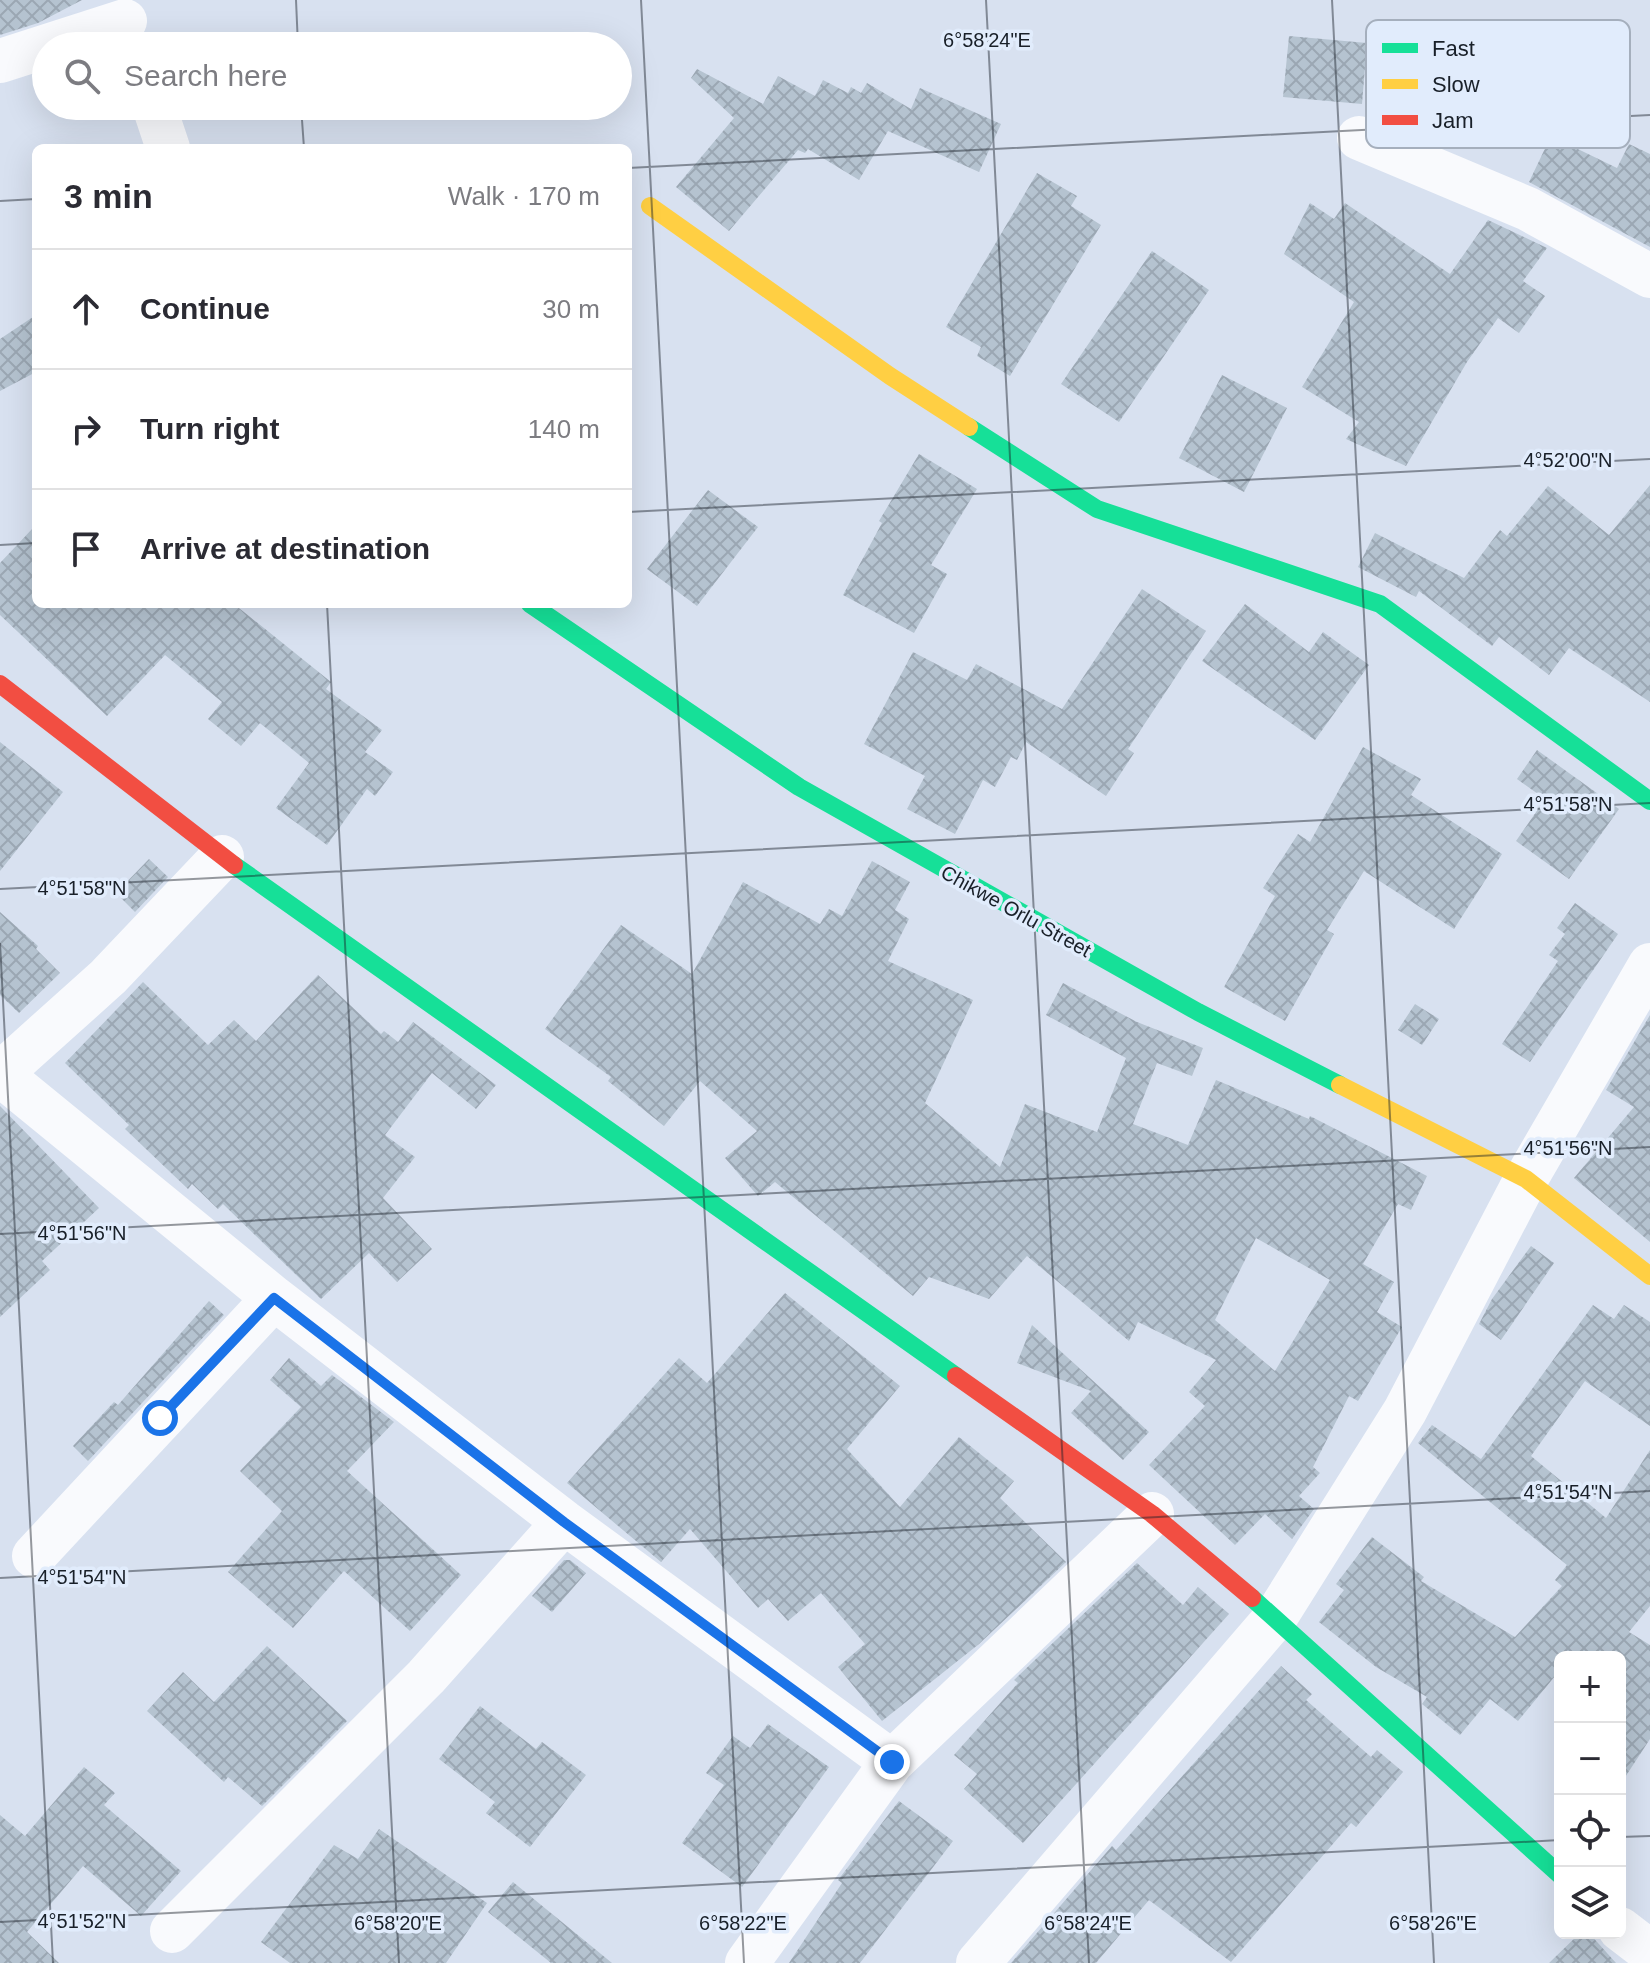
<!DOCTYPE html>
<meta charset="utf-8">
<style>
:root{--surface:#fff;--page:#f2f2f3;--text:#2b2b33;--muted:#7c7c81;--line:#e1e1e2}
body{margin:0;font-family:Helvetica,sans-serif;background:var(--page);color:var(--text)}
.controls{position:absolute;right:24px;bottom:24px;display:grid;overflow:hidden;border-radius:12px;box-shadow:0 8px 32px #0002}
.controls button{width:72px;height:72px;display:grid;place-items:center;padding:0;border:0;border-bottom:2px solid var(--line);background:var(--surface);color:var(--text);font:40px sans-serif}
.stop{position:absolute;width:24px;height:24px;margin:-18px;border:6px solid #1a73e8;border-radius:50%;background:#fff}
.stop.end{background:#1a73e8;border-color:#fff;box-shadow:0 2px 8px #0008}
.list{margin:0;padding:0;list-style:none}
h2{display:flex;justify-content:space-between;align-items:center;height:104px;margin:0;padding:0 32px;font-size:34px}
h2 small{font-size:26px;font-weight:400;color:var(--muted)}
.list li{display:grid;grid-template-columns:52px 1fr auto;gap:24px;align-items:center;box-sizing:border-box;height:120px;padding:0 32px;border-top:2px solid var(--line)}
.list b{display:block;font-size:30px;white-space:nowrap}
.list em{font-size:26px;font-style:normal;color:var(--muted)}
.icon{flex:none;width:44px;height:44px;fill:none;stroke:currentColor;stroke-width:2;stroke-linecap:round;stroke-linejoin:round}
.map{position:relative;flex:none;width:1650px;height:1963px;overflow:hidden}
.search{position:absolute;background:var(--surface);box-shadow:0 8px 32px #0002;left:32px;top:32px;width:600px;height:88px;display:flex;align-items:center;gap:20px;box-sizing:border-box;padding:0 28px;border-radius:44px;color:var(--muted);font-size:30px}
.panel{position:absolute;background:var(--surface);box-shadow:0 8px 32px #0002;left:32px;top:144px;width:600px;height:464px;border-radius:12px}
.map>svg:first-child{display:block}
</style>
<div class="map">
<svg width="1650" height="1963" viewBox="0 0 1650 1963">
<defs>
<pattern id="building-cross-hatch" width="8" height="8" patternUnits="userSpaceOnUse" patternTransform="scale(2)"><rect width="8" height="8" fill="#b5c3d0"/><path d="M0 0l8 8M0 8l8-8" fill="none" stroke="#9ba7b3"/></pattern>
</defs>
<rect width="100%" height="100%" fill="#d8e1f0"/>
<path fill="url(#building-cross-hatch)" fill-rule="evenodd" d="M0,0H82L38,23L0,35Z
M1289,36L1367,43L1362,104L1283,97Z
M697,69L763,104L778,76L815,96L823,80L848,93L851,87L861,93L867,83L911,109L920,88L1001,124L979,172L888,131L859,180L808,149L805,153L798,150L729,231L676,187L734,118L691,78Z
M1551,136L1617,168L1629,144L1650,154V247L1529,182Z
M1037,173L1077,196L1071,206L1101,225L1010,376L977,356L981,347L946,327Z
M1310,203L1334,219L1345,203L1450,274L1488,220L1547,248L1523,281L1545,296L1519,333L1498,318L1467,362L1406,466L1346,439L1359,422L1302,387L1354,302L1284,254Z
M1152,251L1209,290L1119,422L1061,384Z
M36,315V372L0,391V339Z
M1222,375L1287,408L1244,492L1179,458Z
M919,454L977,489L931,565L947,574L914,633L843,595L882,523L879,521Z
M1650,485V702L1569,648L1549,675L1499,637L1492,646L1419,591L1416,597L1358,567L1375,533L1464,578L1500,530L1507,536L1548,486L1609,535Z
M708,490L758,527L697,606L647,569Z
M36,525V604H234L331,682L326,689L382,730L365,752L393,772L375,796L367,789L327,845L276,808L309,763L260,723L241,746L208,719L222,702L165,655L107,716L0,615V563Z
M1142,589L1206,631L1128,749L1134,753L1106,796L1026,742L1017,760L1011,757L995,787L983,780L955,834L907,809L925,776L864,744L913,652L967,680L976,664L1062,709Z
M1245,604L1309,652L1323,632L1369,665L1315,740L1202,661Z
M0,742L63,792L0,871Z
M1363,747L1421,779L1411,795L1502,854L1454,929L1364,871L1327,930L1334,934L1285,1021L1224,987L1275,896L1263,888L1298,834L1310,842Z
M1537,750L1619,809L1569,879L1516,841L1545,799L1517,779Z
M149,859L168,877L135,912L116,893Z
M872,861L910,882L895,910L909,919L888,961L973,1000L925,1103L1000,1167L1025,1104L1097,1132L1126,1058L1046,1015L1063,983L1137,1022L1203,1048L1192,1076L1157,1063L1133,1124L1188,1145L1216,1080L1309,1119L1310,1116L1427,1176L1411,1210L1398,1204L1363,1264L1394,1282L1377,1312L1402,1327L1358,1401L1349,1396L1313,1467L1320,1473L1299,1496L1314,1509L1292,1539L1265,1514L1235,1545L1149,1465L1205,1406L1189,1392L1216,1360L1138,1322L1129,1341L1027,1256L989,1299L929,1277L913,1296L775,1182L758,1196L725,1158L757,1131L700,1081L664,1126L608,1081L611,1077L545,1029L621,925L692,974L743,882L820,924L829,909L842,916ZM1256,1238L1330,1280L1275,1371L1215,1320Z
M1575,903L1618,934L1530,1062L1502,1044L1558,961L1549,955L1565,934L1557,928Z
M0,912L38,946L36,949L60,973L19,1013L0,995Z
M318,975L381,1034L384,1031L398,1042L413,1022L496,1085L476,1109L432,1073L385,1135L415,1157L383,1198L432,1249L397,1282L369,1253L321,1299L223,1204L218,1209L192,1184L188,1189L125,1129L129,1125L65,1063L143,982L208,1045L234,1020L256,1041Z
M1415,1004L1439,1019L1422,1045L1398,1030Z
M1650,1015V1242L1574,1178L1634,1107L1606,1090Z
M0,1106L99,1208L42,1261L50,1270L0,1317Z
M1531,1246L1554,1263L1501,1340L1479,1324L1492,1299Z
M785,1293L900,1386L847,1449L900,1507L959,1437L1014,1481L1000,1498L1066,1562L979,1644L882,1721L838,1667L865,1644L821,1593L788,1621L768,1599L758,1608L690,1529L661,1562L567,1483L679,1358L707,1383Z
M209,1301L224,1315L88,1461L73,1446L114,1402L118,1405Z
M1593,1305L1614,1319L1624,1305L1650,1322V1426L1585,1381L1531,1456L1606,1518L1650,1450V1606L1629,1632L1650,1645V1739L1620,1785V1657H1560V1670L1518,1721L1490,1699L1460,1735L1422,1704L1427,1697L1376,1667L1319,1622L1344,1590L1336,1584L1372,1537L1424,1577L1421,1581L1515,1637L1562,1586L1555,1580L1567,1565L1418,1443L1432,1425L1481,1459Z
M1032,1325L1149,1432L1123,1460L1071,1413L1091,1391L1017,1363Z
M289,1358L321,1386L332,1375L394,1422L347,1471L461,1575L410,1631L344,1571L293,1628L228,1572L282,1511L240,1471L301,1407L270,1380Z
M564,1560H570L586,1573L552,1612L532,1596Z
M1137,1563L1183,1605L1198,1587L1229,1614L1023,1843L964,1789L977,1774L954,1755L1018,1683L1014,1680Z
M267,1646L347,1721L262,1806L228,1777L224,1782L147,1711L183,1672L214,1702Z
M1281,1666L1312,1694L1306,1700L1371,1757L1377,1750L1403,1772L1356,1827L1351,1823L1231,1962L1149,1900L1096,1963H1011L1112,1846L1116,1850Z
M480,1706L536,1749L542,1742L586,1775L530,1847L486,1813L495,1802L439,1759Z
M768,1724L829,1767L742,1887L682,1843L724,1785L706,1773L733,1736L750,1748Z
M84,1767L115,1793L104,1805L181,1871L141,1916L83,1866L27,1932L59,1963H0V1815L25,1836Z
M899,1801L953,1841L860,1963H789L842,1883L838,1880Z
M379,1829L487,1903L446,1963H290L261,1942L334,1845L358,1859Z
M513,1882L612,1963H551L488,1912Z
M1580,1933H1589L1616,1963H1549Z"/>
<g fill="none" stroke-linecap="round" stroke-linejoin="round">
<path stroke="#f9fafd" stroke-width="44" d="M0,61L125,21
M154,106L168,148
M1359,138L1528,209L1650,276
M0,1074L274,1298L564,1522L892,1762
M0,1074L108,977L222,857
M34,1556L274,1298
M1620,1929L1650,1952
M172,1931L426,1677L564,1522
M747,1963L892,1762L1152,1514
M978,1963L1275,1618L1405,1411L1526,1179L1650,965"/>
<path stroke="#16e098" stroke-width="18" d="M969,427L1097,509L1380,604L1650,801
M530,604L799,787L1198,1012L1340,1085
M234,865L956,1376
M1252,1598L1560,1875"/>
<path stroke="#ffcf43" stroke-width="18" d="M650,206L890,376L969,427
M1340,1085L1526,1179L1650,1276"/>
<path stroke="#f24e42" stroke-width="18" d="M0,684L234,865
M956,1376L1152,1514L1252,1598"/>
</g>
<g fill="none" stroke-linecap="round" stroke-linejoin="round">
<path stroke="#1a73e8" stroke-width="10" d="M160,1418L274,1298L564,1522L892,1762"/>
</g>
<path fill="none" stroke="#192029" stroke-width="2" stroke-opacity="0.45" d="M296,0L298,46M641,0L744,1963M986,0L1089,1963M1332,0L1434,1963M301,106L304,148M628,168L1650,115M0,201L36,199M628,512L1650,459M0,545L36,543M327,604L399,1963M0,889L1650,803M0,943L53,1963M0,1234L1650,1147M0,1578L1650,1491M1620,1837L1650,1836M0,1922L1560,1840"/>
<g text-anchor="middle" stroke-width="7" stroke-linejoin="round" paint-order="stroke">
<g font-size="20" fill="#192029" stroke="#e1ecfc">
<text transform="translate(1016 911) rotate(29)" y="7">Chikwe Orlu Street</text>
</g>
</g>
<rect x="1366" y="20" width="264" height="128" rx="12" fill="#e1ecfc" stroke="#a5afbd" stroke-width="2"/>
<rect x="1382" y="43" width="36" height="10" fill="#16e098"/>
<rect x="1382" y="79" width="36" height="10" fill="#ffcf43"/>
<rect x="1382" y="115" width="36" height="10" fill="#f24e42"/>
<g font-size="22" fill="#192029">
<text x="1432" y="56">Fast</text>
<text x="1432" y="92">Slow</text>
<text x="1432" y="128">Jam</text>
</g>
<g font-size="20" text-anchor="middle" fill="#192029" stroke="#e1ecfc" stroke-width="7" stroke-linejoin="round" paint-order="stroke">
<text x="987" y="47">6°58'24"E</text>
<text x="1568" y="467">4°52'00"N</text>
<text x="1568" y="811">4°51'58"N</text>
<text x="82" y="895">4°51'58"N</text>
<text x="1568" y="1155">4°51'56"N</text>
<text x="82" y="1240">4°51'56"N</text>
<text x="1568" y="1499">4°51'54"N</text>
<text x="82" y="1584">4°51'54"N</text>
<text x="82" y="1928">4°51'52"N</text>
<text x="398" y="1930">6°58'20"E</text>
<text x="743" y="1930">6°58'22"E</text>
<text x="1088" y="1930">6°58'24"E</text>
<text x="1433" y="1930">6°58'26"E</text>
</g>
</svg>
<div class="controls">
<button>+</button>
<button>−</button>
<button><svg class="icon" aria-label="locate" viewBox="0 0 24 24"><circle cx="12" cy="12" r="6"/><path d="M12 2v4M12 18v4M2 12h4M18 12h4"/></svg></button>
<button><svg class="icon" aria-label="layers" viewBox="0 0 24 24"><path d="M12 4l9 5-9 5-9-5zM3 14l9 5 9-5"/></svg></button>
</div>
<div class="stop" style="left:160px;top:1418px"></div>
<div class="stop end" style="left:892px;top:1762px"></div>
<div class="search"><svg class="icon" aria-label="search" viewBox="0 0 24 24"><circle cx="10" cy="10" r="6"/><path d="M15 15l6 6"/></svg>Search here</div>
<section class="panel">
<h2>3 min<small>Walk · 170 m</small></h2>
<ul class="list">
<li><svg class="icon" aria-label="ahead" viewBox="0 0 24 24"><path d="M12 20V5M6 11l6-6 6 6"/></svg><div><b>Continue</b></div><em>30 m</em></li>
<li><svg class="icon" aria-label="right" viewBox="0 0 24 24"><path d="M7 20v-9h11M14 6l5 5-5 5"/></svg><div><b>Turn right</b></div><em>140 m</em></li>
<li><svg class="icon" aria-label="arrive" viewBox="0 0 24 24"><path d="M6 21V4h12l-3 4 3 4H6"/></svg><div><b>Arrive at destination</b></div></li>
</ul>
</section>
</div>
